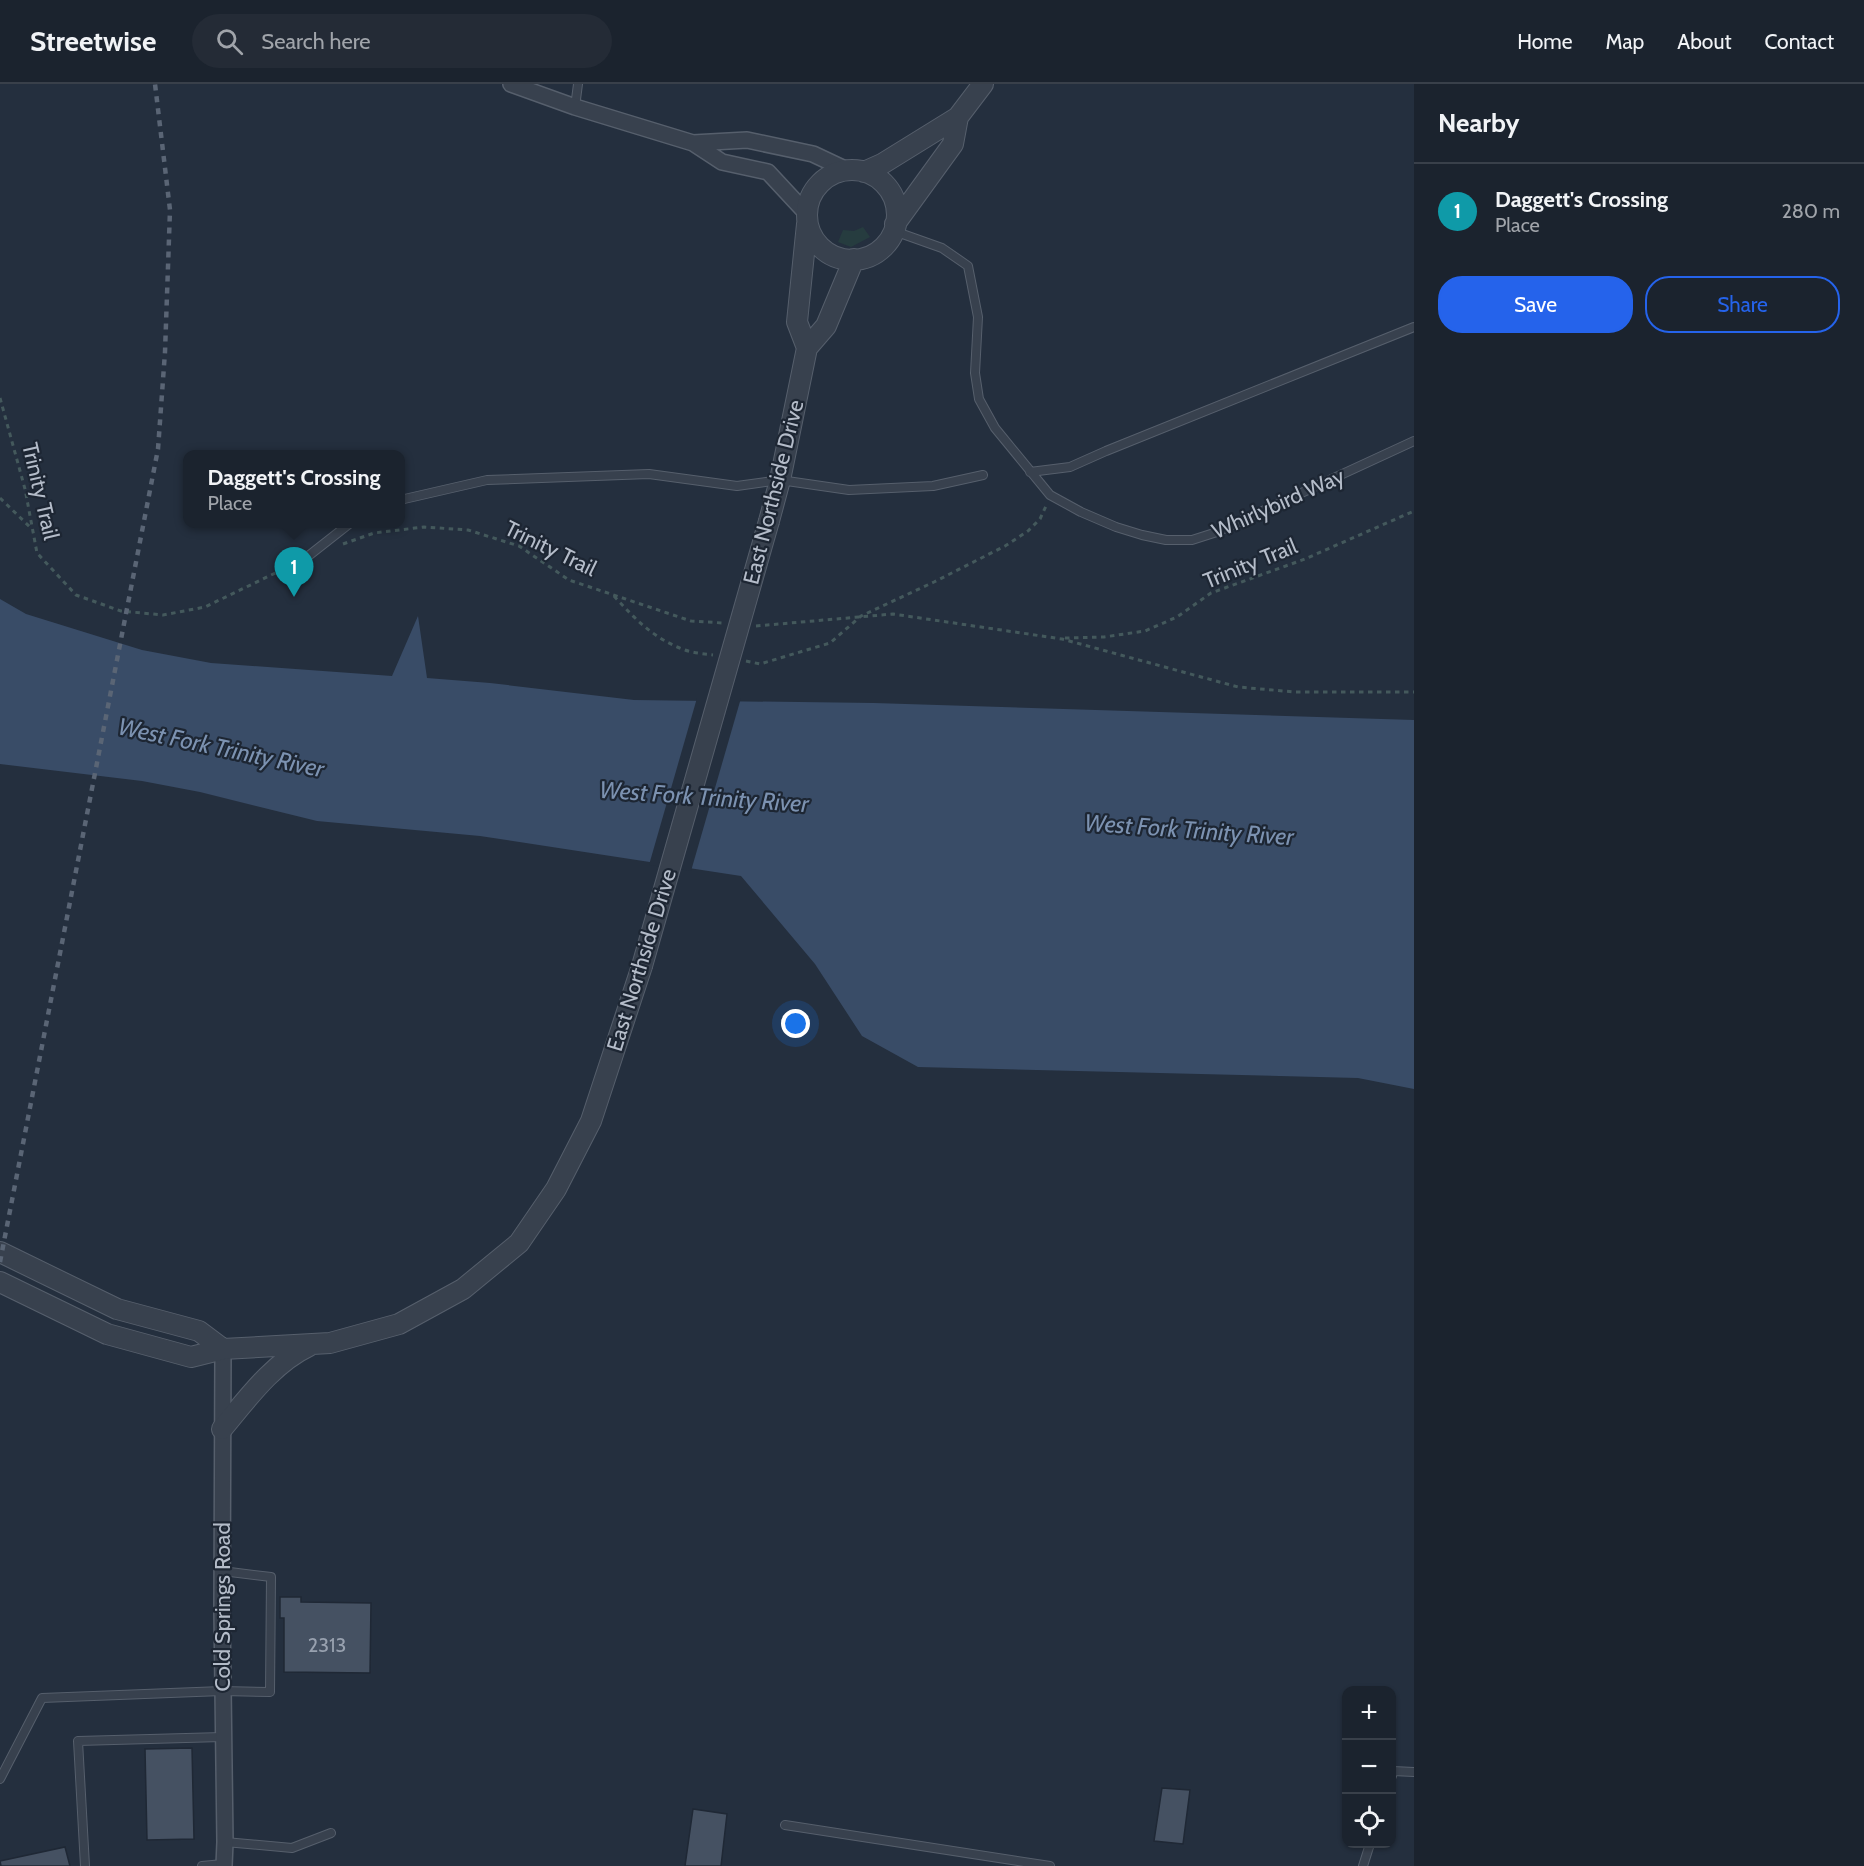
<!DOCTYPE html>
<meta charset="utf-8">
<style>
:root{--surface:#1b232e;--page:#242b36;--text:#f1f3f6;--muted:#a0a4aa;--line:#39404a;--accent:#2563eb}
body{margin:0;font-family:Cabin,sans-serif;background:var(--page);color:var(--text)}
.controls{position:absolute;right:18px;bottom:18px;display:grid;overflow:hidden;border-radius:12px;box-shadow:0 2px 4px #0004}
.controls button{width:54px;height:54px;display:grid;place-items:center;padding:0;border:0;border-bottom:2px solid var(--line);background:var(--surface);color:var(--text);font:30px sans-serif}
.you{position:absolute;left:796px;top:940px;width:21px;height:21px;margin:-15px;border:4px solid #fff;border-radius:50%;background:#1a73e8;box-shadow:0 0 0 9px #1a73e833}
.badge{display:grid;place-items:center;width:39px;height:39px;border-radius:50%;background:var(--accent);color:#fff;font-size:20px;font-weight:700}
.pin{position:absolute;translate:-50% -50px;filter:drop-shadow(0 2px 3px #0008)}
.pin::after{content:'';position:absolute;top:32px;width:21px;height:18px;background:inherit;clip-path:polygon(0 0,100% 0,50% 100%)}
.popup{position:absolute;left:183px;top:366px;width:222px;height:78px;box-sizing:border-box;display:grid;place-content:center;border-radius:12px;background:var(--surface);filter:drop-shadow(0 2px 4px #0005);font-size:20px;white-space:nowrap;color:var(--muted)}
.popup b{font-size:22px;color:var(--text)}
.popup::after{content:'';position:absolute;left:50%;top:100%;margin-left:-12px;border:12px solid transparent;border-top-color:var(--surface)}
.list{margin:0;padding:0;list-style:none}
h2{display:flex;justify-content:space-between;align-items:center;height:78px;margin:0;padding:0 24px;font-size:26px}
h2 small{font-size:20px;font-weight:400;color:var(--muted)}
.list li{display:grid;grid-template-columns:39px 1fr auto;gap:18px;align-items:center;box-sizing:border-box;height:96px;padding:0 24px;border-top:2px solid var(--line)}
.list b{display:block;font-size:22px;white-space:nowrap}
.list p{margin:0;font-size:20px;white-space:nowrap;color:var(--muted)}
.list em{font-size:20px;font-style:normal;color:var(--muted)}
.actions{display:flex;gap:12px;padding:18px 24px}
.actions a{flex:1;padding:14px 0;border:2px solid var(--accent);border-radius:24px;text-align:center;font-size:21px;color:var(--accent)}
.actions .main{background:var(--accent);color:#fff}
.icon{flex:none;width:33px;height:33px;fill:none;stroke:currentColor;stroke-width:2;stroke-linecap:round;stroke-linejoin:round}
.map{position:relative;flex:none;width:1414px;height:1782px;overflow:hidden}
header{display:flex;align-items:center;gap:36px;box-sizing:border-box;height:84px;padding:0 30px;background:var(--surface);border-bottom:2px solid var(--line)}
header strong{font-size:28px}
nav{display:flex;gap:33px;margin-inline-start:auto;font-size:21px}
.search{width:420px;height:54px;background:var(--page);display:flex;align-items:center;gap:15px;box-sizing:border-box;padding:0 21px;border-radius:33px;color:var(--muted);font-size:22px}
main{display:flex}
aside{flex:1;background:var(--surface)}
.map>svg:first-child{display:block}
</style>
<header>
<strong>Streetwise</strong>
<div class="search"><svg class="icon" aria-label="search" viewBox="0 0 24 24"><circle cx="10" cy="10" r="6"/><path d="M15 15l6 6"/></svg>Search here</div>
<nav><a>Home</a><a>Map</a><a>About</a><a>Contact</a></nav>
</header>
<main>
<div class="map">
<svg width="1414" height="1782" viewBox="0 0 1414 1782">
<rect width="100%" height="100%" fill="#242f3e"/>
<path fill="#263c3f" d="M863,143L870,153L851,163L838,158L843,146L854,147Z"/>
<path fill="#394c67" d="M0,515L26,530L142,566L211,579L392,592L418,532L427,594L490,599L634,616L874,619L1414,636V1005L1358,994L918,983L862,952L815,880L741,792L480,752L317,737L200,708L142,697L0,680Z"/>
<path fill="#242f3e" d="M697,614H741L691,787L649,781Z"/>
<path fill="#455162" stroke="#1f2835" stroke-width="1.5" d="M280,1513H301V1518L371,1519L370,1589L284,1588V1534H280Z
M192,1664L194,1755L147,1756L145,1665Z
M1162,1704L1190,1706L1183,1760L1154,1757Z
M693,1725L727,1730L721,1782H685Z
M65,1763L70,1782H1L0,1777Z"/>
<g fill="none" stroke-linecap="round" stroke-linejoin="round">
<g stroke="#565f6c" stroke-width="10">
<path id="service" d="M575,23L578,0
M894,147L942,164L968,182L978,233L975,289L979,315L995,344L1050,411L1081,428L1116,443L1142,451L1166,456H1192L1217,448L1414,357
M1030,388L1070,383L1106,367L1414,243
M400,416L487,396L649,390L737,402L780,396L849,406L933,402L983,391
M307,473L349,440
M1392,1692L1393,1687L1414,1688
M0,1695L42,1614L222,1607L270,1608L271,1493L222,1487
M785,1741L1050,1782
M225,1758L292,1764L331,1749
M85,1782L78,1657L222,1653
M202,1782L223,1780
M1363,1782L1370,1760"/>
</g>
<g stroke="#565f6c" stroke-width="18">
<path id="minor" d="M511,0L575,23L693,59L722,78L768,88L807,130
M693,59L747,56L813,70L849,87
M223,1265L222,1527L225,1758L224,1782"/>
</g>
<g stroke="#565f6c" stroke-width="22">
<path id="tertiary" d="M807 131a45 45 0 1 1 90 0a45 45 0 1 1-90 0Z
M864,88L882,80L958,33L983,0
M807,140L797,238L807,264
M895,140L953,60L958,33
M769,437L780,396L807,264L826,242L854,175
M0,1168L117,1225L199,1247L223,1265
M0,1198L107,1250L191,1273L223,1265L330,1259L399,1240L463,1205L519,1159L556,1105L591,1037L642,882
M222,1345C247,1315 273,1279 309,1262"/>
</g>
<path stroke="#44595c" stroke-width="3" stroke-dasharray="4.5 4.5" stroke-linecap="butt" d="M0,314L25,405L37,469L76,511L121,527L163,531L205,523L298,478
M0,414L32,445
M343,460L374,449L424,443L468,446L519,462L569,496L691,537L723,539
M614,512C635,535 654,555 685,566C694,569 704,570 713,571
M756,542L893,530L1062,555L1238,603L1295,608H1414
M1065,554L1104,553L1145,547L1177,533L1211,509L1305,475L1414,427
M746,577L760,580L830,559L861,532L934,498L1005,462L1028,447L1040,435L1046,422"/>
<use href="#service" stroke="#38414e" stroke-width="8"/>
<use href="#minor" stroke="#38414e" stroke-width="15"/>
<use href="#tertiary" stroke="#38414e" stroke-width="20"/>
<path stroke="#5a6575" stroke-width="4.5" stroke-dasharray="6 6" stroke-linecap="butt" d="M0,1178L158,365L165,268L170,126L155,0"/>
<g stroke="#565f6c" stroke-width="22" stroke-linecap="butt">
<path id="tertiary-bridge" d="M642,882L769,437"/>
</g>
<use href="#tertiary-bridge" stroke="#38414e" stroke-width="20"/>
</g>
<g text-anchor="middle" stroke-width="4.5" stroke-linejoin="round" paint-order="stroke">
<g font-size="20" fill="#98a1af">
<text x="327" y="1568">2313</text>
</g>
<g font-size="22" fill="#b4bcc9" stroke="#1d2633">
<text transform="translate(41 407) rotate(77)" y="8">Trinity Trail</text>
<text transform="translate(773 408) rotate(-76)" y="8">East Northside Drive</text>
<text transform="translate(1278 419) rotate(-24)" y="8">Whirlybird Way</text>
<text transform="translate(551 464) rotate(26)" y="8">Trinity Trail</text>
<text transform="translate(1250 479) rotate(-22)" y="8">Trinity Trail</text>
<text transform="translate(641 876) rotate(-73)" y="8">East Northside Drive</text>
<text transform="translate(222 1523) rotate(-90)" y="8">Cold Springs Road</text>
</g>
<g font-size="24" font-style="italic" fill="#7c92b1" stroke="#1d2633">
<text transform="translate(221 664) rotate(12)" y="8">West Fork Trinity River</text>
<text transform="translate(704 713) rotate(4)" y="8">West Fork Trinity River</text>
<text transform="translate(1189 746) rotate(4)" y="8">West Fork Trinity River</text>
</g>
</g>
</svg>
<div class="controls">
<button>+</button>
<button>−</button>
<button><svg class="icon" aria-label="locate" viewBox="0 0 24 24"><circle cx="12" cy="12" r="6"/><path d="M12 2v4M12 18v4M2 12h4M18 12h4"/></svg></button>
</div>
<div class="you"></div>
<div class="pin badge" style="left:294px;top:513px;background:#0f9aa8">1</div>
<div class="popup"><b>Daggett's Crossing</b>Place</div>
</div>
<aside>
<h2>Nearby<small></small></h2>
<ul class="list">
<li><span class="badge" style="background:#0f9aa8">1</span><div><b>Daggett's Crossing</b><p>Place</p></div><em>280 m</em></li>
</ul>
<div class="actions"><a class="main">Save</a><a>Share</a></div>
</aside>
</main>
